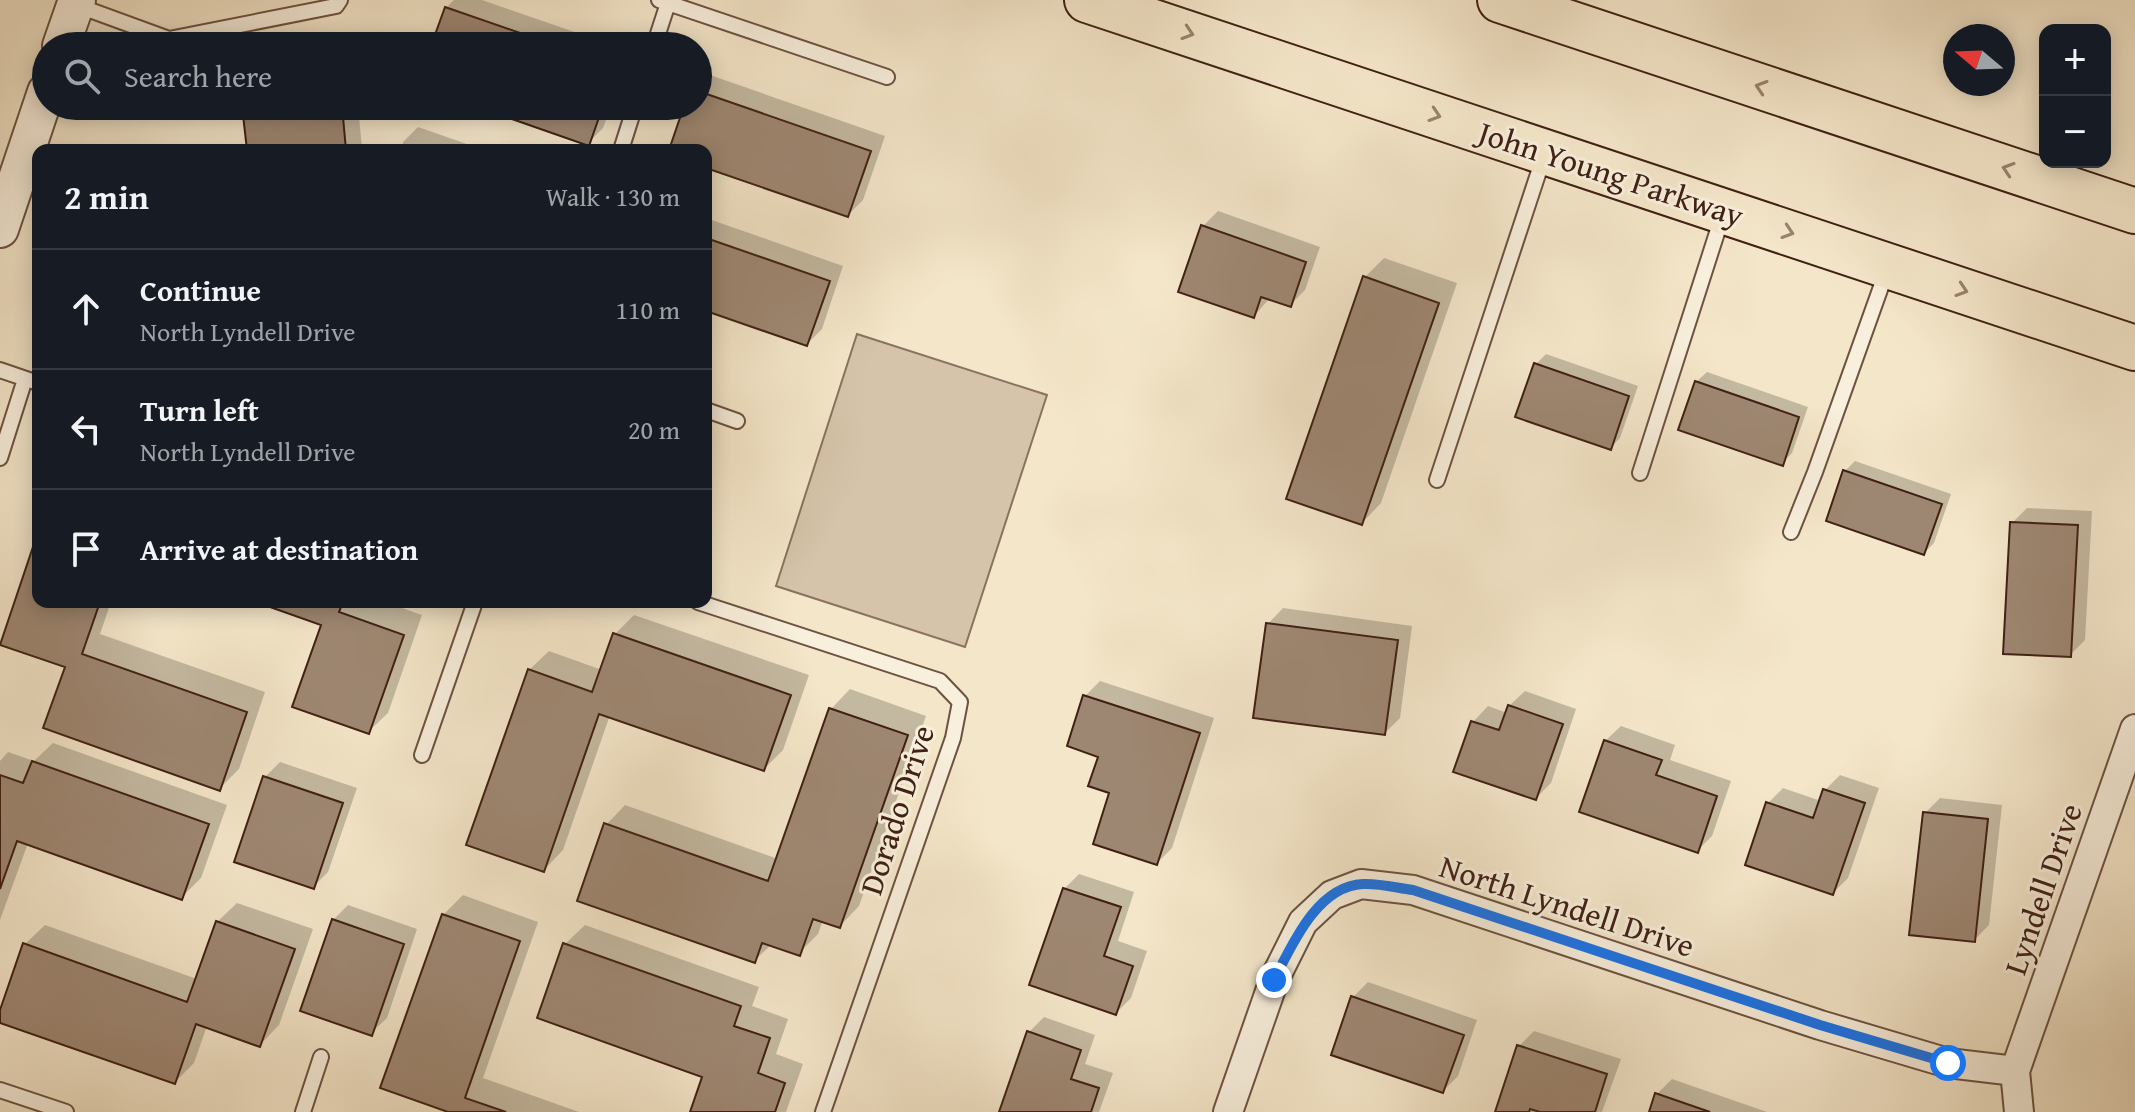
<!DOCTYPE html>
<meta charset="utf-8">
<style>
:root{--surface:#171b24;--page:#242831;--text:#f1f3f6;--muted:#9ea1a6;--line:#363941}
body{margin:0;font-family:"Gentium Book Plus",serif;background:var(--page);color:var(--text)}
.controls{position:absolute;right:24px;top:24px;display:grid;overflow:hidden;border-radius:16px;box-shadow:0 4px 20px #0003}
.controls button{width:72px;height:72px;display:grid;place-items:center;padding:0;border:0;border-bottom:2px solid var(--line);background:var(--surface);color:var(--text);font:40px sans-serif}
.compass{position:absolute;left:1943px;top:24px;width:72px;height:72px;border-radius:50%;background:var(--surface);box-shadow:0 4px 20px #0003;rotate:289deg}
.stop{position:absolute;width:24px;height:24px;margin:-18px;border:6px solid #1a73e8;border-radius:50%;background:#fff}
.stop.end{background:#1a73e8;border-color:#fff;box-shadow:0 2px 8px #0008}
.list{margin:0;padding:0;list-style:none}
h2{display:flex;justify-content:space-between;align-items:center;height:104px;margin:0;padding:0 32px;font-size:34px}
h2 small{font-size:26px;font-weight:400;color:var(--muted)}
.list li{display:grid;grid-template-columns:52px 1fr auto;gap:24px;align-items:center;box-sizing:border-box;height:120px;padding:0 32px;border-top:2px solid var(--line)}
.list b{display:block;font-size:30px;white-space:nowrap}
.list p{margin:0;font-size:26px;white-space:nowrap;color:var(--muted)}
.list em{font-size:26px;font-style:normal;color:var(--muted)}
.icon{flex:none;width:44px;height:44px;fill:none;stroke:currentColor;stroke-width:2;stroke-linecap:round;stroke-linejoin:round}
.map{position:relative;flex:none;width:2135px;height:1112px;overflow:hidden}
.search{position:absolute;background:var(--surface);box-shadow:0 4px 20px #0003;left:32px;top:32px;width:680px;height:88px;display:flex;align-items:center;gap:20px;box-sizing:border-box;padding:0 28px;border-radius:44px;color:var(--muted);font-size:30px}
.panel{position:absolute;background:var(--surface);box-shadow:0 4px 20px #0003;left:32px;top:144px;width:680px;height:464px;border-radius:16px}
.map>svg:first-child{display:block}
</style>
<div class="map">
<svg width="2135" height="1112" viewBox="0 0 2135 1112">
<rect width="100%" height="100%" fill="#f4e6c9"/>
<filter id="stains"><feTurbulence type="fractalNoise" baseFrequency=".0025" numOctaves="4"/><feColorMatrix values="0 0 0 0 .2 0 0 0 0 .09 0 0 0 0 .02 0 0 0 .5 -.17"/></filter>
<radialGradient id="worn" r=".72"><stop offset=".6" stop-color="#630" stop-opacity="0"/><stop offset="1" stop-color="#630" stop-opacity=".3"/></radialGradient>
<path fill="#d5c4aa" stroke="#8a725f" stroke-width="2" d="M857,334L1047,395L965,647L776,586Z"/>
<path fill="#0003" d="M454,0H482L615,46H433L446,8Z
M707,74L885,136L863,200L848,215L706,166V150H671L686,106H698V84Z
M244,106H358L362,148L360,150H249Z
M481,106H611L603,128L588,143Z
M418,127L484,150H401L403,142Z
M1218,211L1320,247L1305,290L1290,305L1270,298L1254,316L1203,226Z
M706,218L843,266L822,329L807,344L706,309Z
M1384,258L1457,283L1381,503L1362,523L1364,278Z
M1546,354L1638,386L1620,438L1610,448L1536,364Z
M1707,372L1808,407L1792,453L1782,463L1696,382Z
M1855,461L1951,494L1934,543L1924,553L1845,471Z
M2027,508L2092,511L2085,640L2070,655L2012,523Z
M38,538V602H111L100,634L265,692L239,769L219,789L67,666L1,643Z
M262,602H385L422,615L388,713L368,732L323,624Z
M1283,608L1412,626L1400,718L1385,733L1268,624Z
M634,615L809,675L783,750L764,769L610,715L563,850L544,870L529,670L549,651L602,670L615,634Z
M1100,681L1214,718L1172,848L1157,863L1111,792L1085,696Z
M850,689L926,716L859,906L840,926L823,920L818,934L799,953L772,944L754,961L606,825L625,805L778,859L831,709Z
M1525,691L1576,709L1551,783L1536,798L1473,722L1488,706L1507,713L1509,706Z
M1621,726L1675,745L1670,760L1731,781L1712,836L1697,851L1605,741Z
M53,743L227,805L201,878L181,898L28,843L0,920V761L8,752L34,761Z
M280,762L357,788L328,872L313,887L265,777Z
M1840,775L1879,788L1848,878L1833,893L1768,803L1783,788L1821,801L1825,790Z
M1940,798L2002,805L1989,925L1974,940L1925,813Z
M1079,874L1134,892L1118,941L1147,951L1131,998L1116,1013L1064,889Z
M463,895L538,922L483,1078L579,1112H450L443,915Z
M237,903L313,929L279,1025L260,1045L207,1026L194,1063L175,1082L0,1021L25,944L45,925L197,979L217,922Z
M348,905L417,929L387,1018L371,1033L333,920Z
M585,925L759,987L752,1006L788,1019L776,1054L803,1064L786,1112H692L705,1076L565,944Z
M1368,982L1477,1020L1458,1076L1443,1091L1353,997Z
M1044,1017L1095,1035L1085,1064L1113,1073L1099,1112H1001L1029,1032Z
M1534,1031L1621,1059L1602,1112H1547L1538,1109L1537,1112H1497L1519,1046Z
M1672,1079L1767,1112H1651L1657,1094Z"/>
<path fill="#9e8772" stroke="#402014" stroke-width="2" d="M445,7L558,46H431Z
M698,91L871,151L848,217L706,168V150H669L684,106H698Z
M242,106H342L346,150H247Z
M475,106H603L589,146Z
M1201,225L1306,262L1291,307L1261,297L1254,318L1178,292Z
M706,238L830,281L807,346L706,311Z
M1363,276L1439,303L1362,525L1286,499Z
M1534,363L1629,396L1611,450L1515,417Z
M1695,381L1799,417L1783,466L1678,430Z
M1843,470L1942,504L1924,555L1826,521Z
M2010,522L2078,525L2071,657L2003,654Z
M38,532V602H100L82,654L247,712L220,791L43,728L65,667L0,645Z
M256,602H343L339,612L404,635L369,734L292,707L321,625Z
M1266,623L1398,640L1385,735L1253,718Z
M613,633L791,695L764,771L599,714L544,872L466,845L528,669L592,692Z
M1083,695L1200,733L1157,865L1093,844L1109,793L1088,786L1098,757L1067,746Z
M1508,705L1563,724L1536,800L1453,772L1471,721L1499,730Z
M829,708L908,735L840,928L813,919L800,956L762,943L755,963L577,901L604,823L768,881Z
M1604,740L1662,760L1656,775L1717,796L1698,853L1579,812Z
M32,761L209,824L182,900L17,841L0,889V775L23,783Z
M263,776L343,803L314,889L234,862Z
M1823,789L1865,803L1833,895L1745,865L1766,802L1813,818Z
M1923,812L1988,819L1975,942L1909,935Z
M1063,888L1121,907L1104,956L1133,966L1116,1015L1029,985Z
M442,914L520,941L465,1098L506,1112H448L380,1088Z
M332,919L404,944L372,1036L300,1011Z
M216,921L295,949L260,1047L196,1024L175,1084L0,1023V1010L23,943L187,1002Z
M563,943L741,1006L734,1026L770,1038L758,1073L785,1083L775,1112H690L702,1077L537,1018Z
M1351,996L1464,1035L1443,1093L1331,1055Z
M1027,1031L1081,1050L1071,1079L1099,1088L1091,1112H999Z
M1517,1045L1607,1074L1595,1112H1540L1530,1109L1529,1112H1495Z
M1655,1093L1710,1112H1649Z"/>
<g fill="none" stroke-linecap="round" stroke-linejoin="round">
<g stroke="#6d5241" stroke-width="18">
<path id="service" d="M659,0L887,77
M76,5L169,39L336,6L340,0
M654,46L669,0
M621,150L635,106
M0,370L38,383
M706,410L737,421
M0,458L25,379
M1640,473L1723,214
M1437,480L1544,156
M1791,532L1815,472L1887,270
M698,602L940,681L960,702L953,738L823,1112
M422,755L475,602
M0,1090L66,1112
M303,1112L321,1057"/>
</g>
<g stroke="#6d5241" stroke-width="32">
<path id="minor" d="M1228,1112L1274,980L1303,922L1332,895L1361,884L1413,890L1820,1025L1948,1063L2015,1071
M2019,1112L2015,1071L2135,729"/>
</g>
<g stroke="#6d5241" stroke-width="40">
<path id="tertiary" d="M61,46L77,0
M0,229L46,92"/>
</g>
<g stroke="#402014" stroke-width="48">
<path id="trunk" d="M1087,0L2135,348
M1500,0L2135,211"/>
</g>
<use href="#service" stroke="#f8efdc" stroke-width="14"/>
<use href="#minor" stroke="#f8efdc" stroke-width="28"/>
<use href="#tertiary" stroke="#f8efdc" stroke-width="36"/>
<use href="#trunk" stroke="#f4e6c9" stroke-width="44"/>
</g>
<defs><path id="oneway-chevron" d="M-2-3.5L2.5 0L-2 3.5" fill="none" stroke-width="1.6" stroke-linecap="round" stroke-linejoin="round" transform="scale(2)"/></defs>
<g stroke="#9a836e">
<use href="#oneway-chevron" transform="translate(1188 33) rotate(18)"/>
<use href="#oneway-chevron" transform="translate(1761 87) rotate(-162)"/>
<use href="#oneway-chevron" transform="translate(1435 115) rotate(18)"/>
<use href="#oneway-chevron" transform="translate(2008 169) rotate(-162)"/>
<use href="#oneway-chevron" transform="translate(1788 232) rotate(18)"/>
<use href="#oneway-chevron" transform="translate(1962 290) rotate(18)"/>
</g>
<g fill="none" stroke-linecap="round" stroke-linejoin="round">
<path stroke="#1a73e8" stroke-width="10" d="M1274,980C1292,945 1317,886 1363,884C1379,883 1397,888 1413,890L1820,1025L1948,1063"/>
</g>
<g text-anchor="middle" stroke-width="6" stroke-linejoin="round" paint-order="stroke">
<g font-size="32" fill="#402014" stroke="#f8efdc">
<text transform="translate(1611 174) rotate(18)" y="11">John Young Parkway</text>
<text transform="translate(897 810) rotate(-72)" y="11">Dorado Drive</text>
<text transform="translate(2043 889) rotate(-71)" y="11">Lyndell Drive</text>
<text transform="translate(1567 906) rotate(18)" y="11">North Lyndell Drive</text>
</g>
</g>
<rect width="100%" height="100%" filter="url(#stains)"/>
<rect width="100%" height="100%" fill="url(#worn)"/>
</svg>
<div class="controls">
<button>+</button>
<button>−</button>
</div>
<svg class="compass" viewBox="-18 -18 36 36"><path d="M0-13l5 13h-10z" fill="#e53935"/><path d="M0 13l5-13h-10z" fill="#9ea1a6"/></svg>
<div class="stop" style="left:1948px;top:1063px"></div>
<div class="stop end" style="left:1274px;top:980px"></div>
<div class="search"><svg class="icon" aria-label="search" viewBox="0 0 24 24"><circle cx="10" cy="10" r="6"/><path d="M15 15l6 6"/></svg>Search here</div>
<section class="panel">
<h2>2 min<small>Walk · 130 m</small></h2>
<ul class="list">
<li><svg class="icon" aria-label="ahead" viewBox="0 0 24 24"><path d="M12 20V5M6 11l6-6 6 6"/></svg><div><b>Continue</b><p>North Lyndell Drive</p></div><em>110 m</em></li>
<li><svg class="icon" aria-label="left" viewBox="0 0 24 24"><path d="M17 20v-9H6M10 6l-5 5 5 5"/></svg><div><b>Turn left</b><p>North Lyndell Drive</p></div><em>20 m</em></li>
<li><svg class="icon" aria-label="arrive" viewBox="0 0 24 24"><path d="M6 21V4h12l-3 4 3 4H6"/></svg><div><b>Arrive at destination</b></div></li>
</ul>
</section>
</div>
